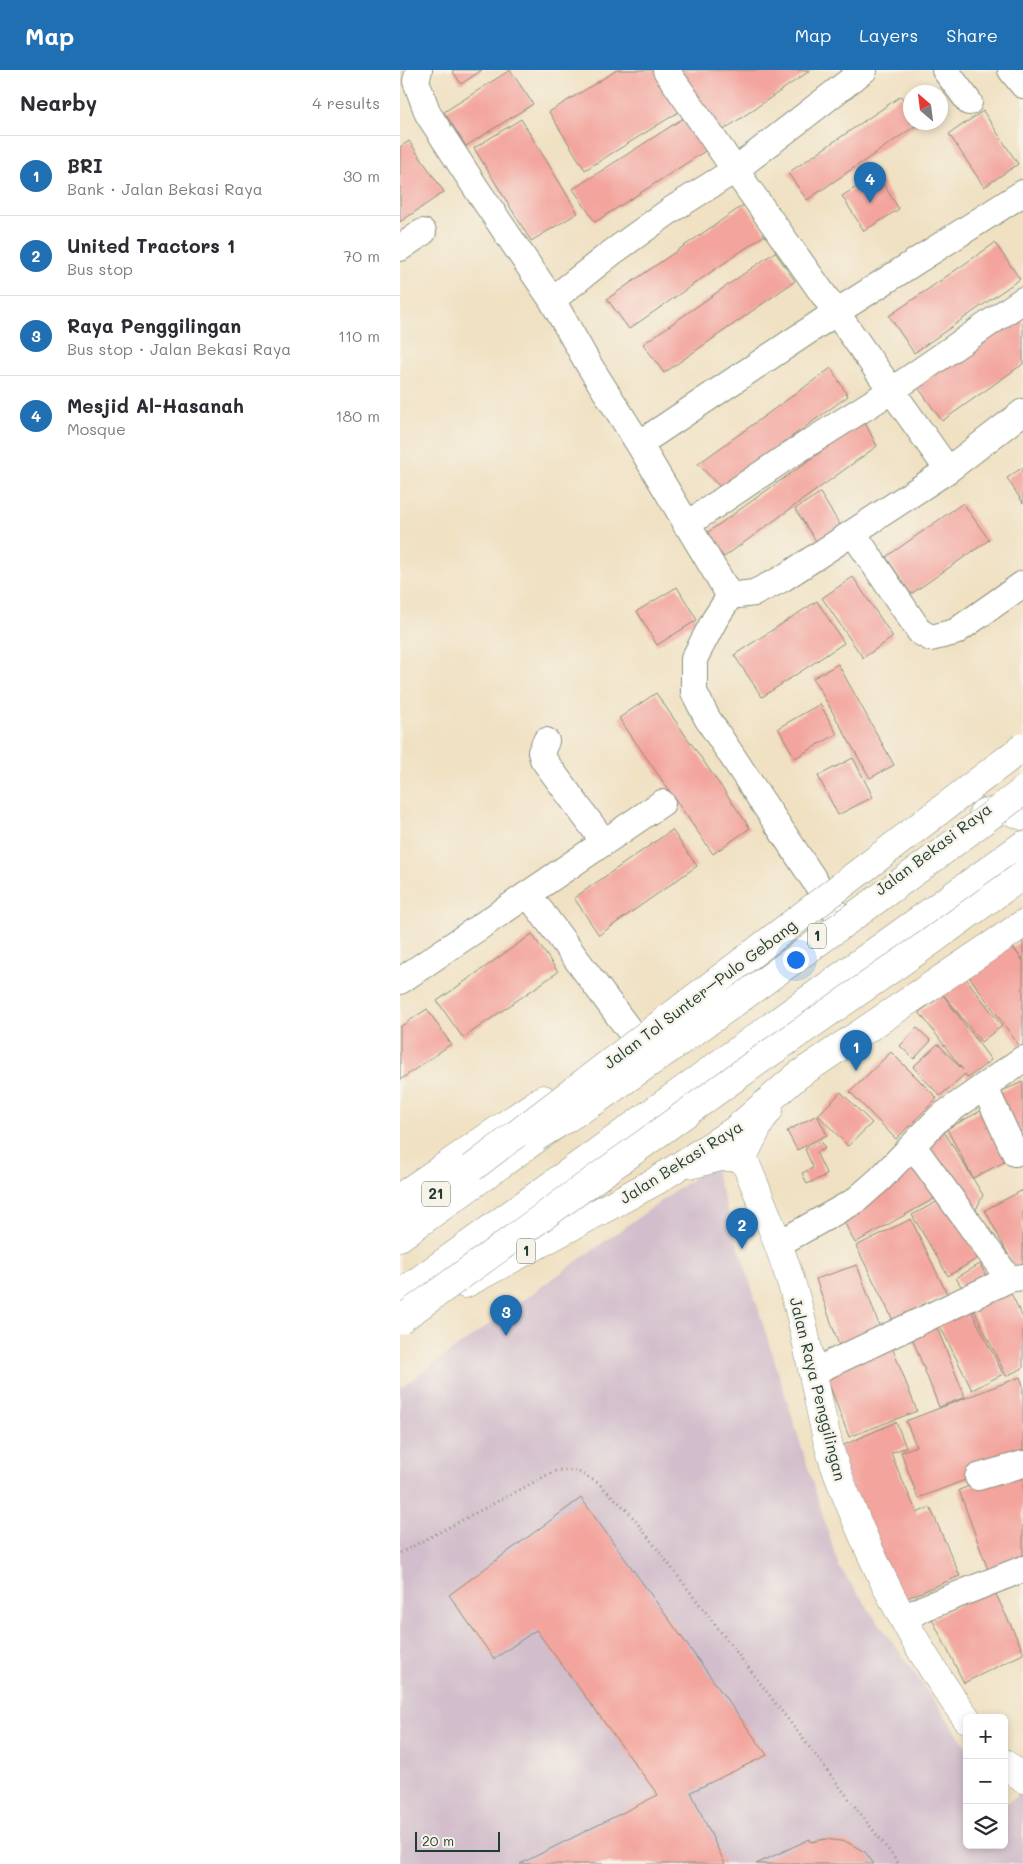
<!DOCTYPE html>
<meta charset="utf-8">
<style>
:root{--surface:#fff;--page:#f2f2f3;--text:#2b2b33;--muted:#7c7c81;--line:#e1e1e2;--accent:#1f6fb2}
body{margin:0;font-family:Mali,sans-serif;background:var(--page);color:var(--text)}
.controls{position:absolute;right:15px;bottom:15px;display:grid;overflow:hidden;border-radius:8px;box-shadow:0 2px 8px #0003}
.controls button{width:45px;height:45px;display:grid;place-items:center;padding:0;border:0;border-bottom:1px solid var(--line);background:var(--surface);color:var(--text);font:25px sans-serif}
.compass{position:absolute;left:503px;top:15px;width:45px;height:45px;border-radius:50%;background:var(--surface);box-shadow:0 2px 8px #0003;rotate:332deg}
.scale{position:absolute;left:15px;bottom:12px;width:85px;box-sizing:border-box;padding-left:5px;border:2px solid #1f3d34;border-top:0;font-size:14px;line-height:18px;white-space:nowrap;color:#1f3d34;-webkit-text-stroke:4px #f7f3e8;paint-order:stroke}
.you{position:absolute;left:395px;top:889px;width:18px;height:18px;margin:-12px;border:4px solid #fff;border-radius:50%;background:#1a73e8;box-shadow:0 0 0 8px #1a73e833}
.badge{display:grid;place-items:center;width:32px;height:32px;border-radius:50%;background:var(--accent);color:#fff;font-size:16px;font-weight:700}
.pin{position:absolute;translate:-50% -41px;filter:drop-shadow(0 1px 2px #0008)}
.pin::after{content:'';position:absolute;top:26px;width:18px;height:15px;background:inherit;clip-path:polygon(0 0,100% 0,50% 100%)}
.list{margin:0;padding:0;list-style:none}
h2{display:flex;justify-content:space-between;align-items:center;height:65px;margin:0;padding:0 20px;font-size:21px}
h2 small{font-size:16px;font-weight:400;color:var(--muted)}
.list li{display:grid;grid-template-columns:32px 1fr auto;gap:15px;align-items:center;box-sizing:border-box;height:80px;padding:0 20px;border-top:1px solid var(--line)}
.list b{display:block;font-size:19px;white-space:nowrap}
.list p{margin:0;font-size:16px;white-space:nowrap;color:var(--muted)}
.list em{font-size:16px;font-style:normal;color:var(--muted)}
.icon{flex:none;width:28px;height:28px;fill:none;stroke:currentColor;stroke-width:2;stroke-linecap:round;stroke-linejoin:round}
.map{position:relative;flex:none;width:623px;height:1794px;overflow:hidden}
header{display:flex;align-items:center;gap:30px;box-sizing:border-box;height:70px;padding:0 25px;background:var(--accent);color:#fff}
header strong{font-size:24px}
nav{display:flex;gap:28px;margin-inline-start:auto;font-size:18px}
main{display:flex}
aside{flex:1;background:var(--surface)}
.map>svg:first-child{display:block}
</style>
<header>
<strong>Map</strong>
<nav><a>Map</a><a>Layers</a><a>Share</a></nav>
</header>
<main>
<aside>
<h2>Nearby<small>4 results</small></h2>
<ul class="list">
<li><span class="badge">1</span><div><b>BRI</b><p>Bank · Jalan Bekasi Raya</p></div><em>30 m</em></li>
<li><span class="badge">2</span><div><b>United Tractors 1</b><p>Bus stop</p></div><em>70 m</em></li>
<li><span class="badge">3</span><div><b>Raya Penggilingan</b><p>Bus stop · Jalan Bekasi Raya</p></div><em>110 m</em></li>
<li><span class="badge">4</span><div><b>Mesjid Al-Hasanah</b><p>Mosque</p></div><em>180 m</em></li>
</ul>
</aside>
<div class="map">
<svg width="623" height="1794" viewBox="0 0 623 1794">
<rect width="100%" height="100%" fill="#f7f3e8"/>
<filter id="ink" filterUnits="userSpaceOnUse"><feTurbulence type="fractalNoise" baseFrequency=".02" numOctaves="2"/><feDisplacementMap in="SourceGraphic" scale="10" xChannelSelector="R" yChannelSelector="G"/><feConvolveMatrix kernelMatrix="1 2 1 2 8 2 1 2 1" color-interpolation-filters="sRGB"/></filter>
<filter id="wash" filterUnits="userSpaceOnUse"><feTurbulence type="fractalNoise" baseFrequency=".0096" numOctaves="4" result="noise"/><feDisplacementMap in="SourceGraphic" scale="20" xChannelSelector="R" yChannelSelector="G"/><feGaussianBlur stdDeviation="1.12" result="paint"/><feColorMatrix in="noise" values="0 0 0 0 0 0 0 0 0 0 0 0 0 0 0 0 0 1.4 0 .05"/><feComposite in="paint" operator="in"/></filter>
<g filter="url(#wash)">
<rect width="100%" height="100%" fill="#f0e1c3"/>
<path fill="#d1bdcb" d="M313,1094L439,1497L567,1677V1775H604V1730L607,1733L623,1722V1794H0V1318Z"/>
<g id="blocks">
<path fill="#f3a49d" d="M52,0H82L61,14Z
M110,0L133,34L66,76L44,42Z
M217,0H255L282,40L185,100L149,42Z
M276,0H411L322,61Z
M501,26L510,40V52H521L407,130L388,103Z
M583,41L618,94L584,117L549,64Z
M290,44L310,78L195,152L173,119Z
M121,49L178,143L131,171L74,78Z
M9,71L44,122L0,152V77Z
M477,104L499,139L464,161L442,126Z
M345,134L366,164L229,259L207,229Z
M595,173L620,209L514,283L489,246Z
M375,182L395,211L264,303L243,274Z
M623,241V294L542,351L517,316Z
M431,298L448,326L321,418L298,394Z
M464,351L477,376L324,487L304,465Z
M623,397V433L607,408Z
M420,423L442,458L418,474L395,439Z
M563,433L589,470L511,524L486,487Z
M453,507L493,567L463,588L422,528Z
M277,517L297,550L257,575L237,541Z
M417,531L444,573L362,627L334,585Z
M438,594L494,695L470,708L413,608Z
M256,623L350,758L313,784L219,648Z
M420,634L437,664L395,688L378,658Z
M453,688L473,727L438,745L418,706Z
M272,760L297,796L199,865L174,828Z
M132,864L158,902L63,968L37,931Z
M623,870V890L613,877Z
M611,875L623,891V981L568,905Z
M562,903L602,956L581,972L540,920Z
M543,925L591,990L568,1008L565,1004L540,1026L513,997L538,974L563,1000L519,942Z
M27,939L51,974L0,1010V957Z
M517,958L531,971L514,989L500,976Z
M491,982L537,1028L496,1069L450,1022Z
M623,1012V1060L611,1065L594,1024Z
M441,1022L472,1053L448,1076L418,1045Z
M588,1037L614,1087L573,1108L547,1059Z
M417,1045L427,1065L397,1080L387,1061Z
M543,1060L583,1125L570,1152L522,1072Z
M421,1071L425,1079L416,1082L427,1105L407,1114L402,1103L413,1098L405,1079Z
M515,1090L537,1127L455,1173L442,1148Z
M623,1120V1194L615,1198L585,1140Z
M544,1128L578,1188L548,1206L512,1145Z
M511,1149L547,1224L493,1250L456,1176Z
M580,1194L590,1213L567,1226L556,1208Z
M457,1195L483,1266L441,1281L416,1209Z
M607,1215L623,1248V1298L606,1306L570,1232Z
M570,1238L603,1304L572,1320L539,1254Z
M534,1250L565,1327L539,1337L509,1260Z
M492,1277L517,1341L449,1367L425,1303Z
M620,1307L623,1315V1388L518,1428L501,1382L516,1376L506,1351Z
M496,1352L506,1377L491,1383L500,1405L517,1443L530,1437L560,1506L500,1531L435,1379Z
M618,1398L623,1413V1486L588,1500L559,1420Z
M181,1428L367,1685L291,1722L325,1794H120L258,1725L136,1560L94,1589L49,1525Z
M593,1518L623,1581V1584L564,1613L532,1549Z
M410,1769L411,1772L425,1769L447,1772L465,1782L474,1794H356Z"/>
</g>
</g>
<g filter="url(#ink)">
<use href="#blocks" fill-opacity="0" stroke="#888f7c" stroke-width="1"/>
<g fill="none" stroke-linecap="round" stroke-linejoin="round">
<g stroke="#888f7c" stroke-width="28">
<path id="minor" d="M19,0L16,11L28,44L76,118L152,230L189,295L239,374L330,526L315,549L294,589V622L307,648L440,849
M266,0L335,100L548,400
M545,0L569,32
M611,0L623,15
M0,178L23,162
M152,230L210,184L271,140L335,100L464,0
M239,374L435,243L623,123
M286,455L385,388L491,321L623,230
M453,463L520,562L531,568L555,562L623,514
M330,526L354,523L382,509L548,400L623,342
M146,671L141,682L143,689L204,772
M128,824L250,988
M0,911L262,733
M584,1016L615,1083
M513,1076L609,1209
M378,1174L455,1131L480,1109L539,1048L623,989
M413,1302L609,1209L623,1207
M578,1407L623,1394
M503,1549L524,1538L623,1499"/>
</g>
<g stroke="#888f7c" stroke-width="29">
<path id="tertiary" d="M343,1087C363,1135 383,1182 397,1232C411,1283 417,1337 432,1387C439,1410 449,1432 458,1454C487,1523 522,1589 567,1649
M0,1127L143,1029
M604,1693L623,1709"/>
</g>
<g stroke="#888f7c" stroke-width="29">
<path id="trunk" d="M583,743L608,740L623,746
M294,1094L321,1087H343L362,1049L369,1040
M0,1167L157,1054
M65,1214L256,1111L335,1060L397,1006L623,854"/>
</g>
<g stroke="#888f7c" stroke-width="29">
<path id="motorway" d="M0,1151L72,1098
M0,1224L623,775"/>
</g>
<path stroke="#888f7c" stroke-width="3" stroke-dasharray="1 4" stroke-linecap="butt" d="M0,1483L157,1400L177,1401L198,1413L228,1441L499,1794"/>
<use href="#minor" stroke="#fff" stroke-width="26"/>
<use href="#tertiary" stroke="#fff" stroke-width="28"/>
<use href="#trunk" stroke="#fff" stroke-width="28"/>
<use href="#motorway" stroke="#fff" stroke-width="28"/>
<g stroke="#888f7c" stroke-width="29" stroke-linecap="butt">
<path id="motorway-bridge" d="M136,1067L195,1031L315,947L538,785L623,721
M72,1098L623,677
M0,1250L357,992L526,875L623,805"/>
</g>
<use href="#motorway-bridge" stroke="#fff" stroke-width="28"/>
</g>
</g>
<g text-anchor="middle" stroke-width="5" stroke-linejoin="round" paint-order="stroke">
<g fill="#f7f3e8" stroke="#60746a" stroke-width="1">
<rect x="408" y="853.5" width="18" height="25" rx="4"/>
<rect x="22" y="1111.5" width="28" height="25" rx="4"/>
<rect x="117" y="1168.5" width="18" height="25" rx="4"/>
</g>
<g font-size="15" font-weight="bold" fill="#1f3d34">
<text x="417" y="871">1</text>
<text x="36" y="1129">21</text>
<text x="126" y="1186">1</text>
</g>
<g font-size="16" fill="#1f3d34" stroke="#f7f3e8">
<text transform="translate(533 779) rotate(-37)" y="6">Jalan Bekasi Raya</text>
<text transform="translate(300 924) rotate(-37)" y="6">Jalan Tol Sunter–Pulo Gebang</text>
<text transform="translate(281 1092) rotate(-32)" y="6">Jalan Bekasi Raya</text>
<text transform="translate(418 1319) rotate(76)" y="6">Jalan Raya Penggilingan</text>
</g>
</g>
</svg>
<div class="controls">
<button>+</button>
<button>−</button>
<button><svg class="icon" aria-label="layers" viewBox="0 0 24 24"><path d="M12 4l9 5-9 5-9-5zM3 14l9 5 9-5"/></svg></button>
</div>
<svg class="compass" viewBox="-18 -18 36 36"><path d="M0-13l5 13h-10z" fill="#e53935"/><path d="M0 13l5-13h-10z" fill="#7c7c81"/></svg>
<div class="scale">20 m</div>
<div class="you"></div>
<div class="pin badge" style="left:456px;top:1001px">1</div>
<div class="pin badge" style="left:342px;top:1179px">2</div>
<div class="pin badge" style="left:106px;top:1266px">3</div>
<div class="pin badge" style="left:470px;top:133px">4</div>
</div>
</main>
